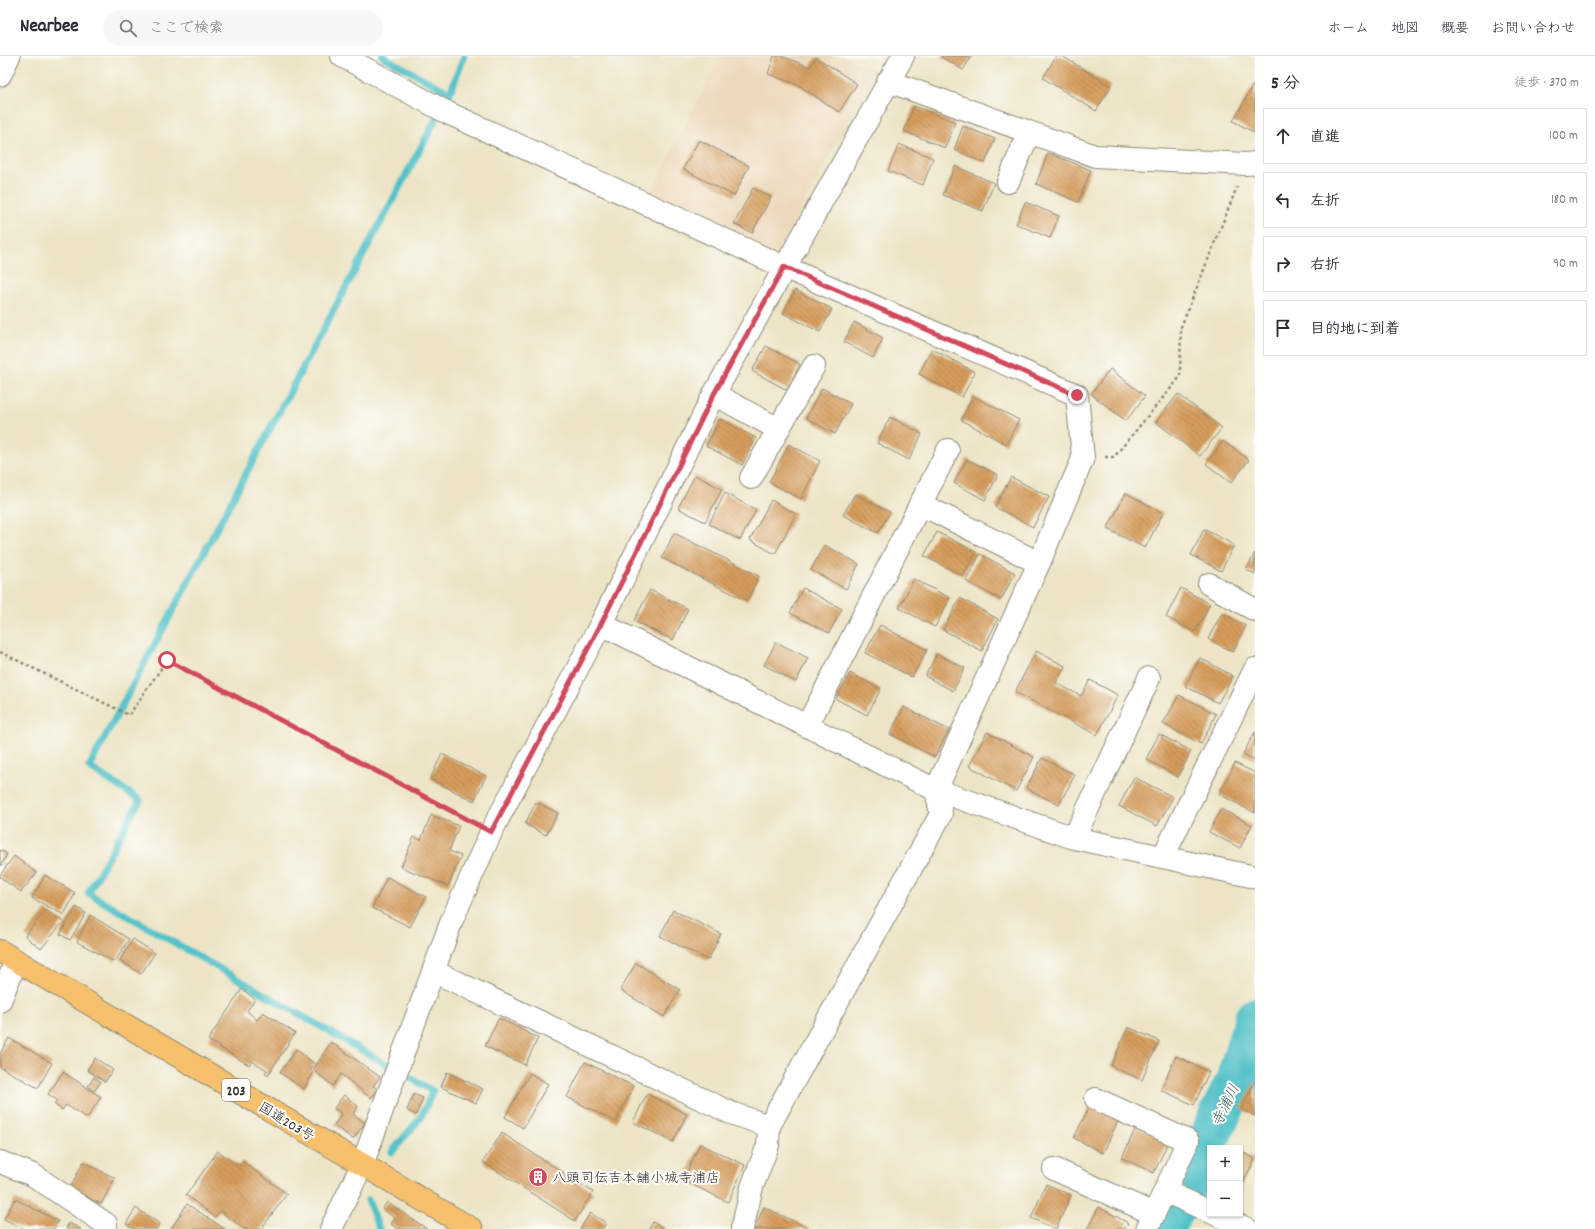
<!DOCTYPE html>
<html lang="ja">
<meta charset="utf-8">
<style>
:root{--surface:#fff;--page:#f7f7f7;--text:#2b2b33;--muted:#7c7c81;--line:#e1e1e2}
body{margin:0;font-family:Dekko,"Klee One",sans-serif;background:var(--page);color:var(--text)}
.controls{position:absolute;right:12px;bottom:12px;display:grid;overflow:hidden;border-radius:0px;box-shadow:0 1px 3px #0004}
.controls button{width:36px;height:36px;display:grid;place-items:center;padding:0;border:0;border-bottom:1px solid var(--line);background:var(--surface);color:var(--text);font:20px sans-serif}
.stop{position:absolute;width:12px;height:12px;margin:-9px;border:3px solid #d1495b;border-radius:50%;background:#fff}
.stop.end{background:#d1495b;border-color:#fff;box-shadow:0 1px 4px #0008}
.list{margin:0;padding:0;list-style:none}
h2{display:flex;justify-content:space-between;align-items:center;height:52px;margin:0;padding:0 16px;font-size:17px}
h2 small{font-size:13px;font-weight:400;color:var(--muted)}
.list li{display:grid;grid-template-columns:26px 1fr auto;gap:12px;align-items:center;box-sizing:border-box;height:56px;margin:0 8px 8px;padding:0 8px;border:1px solid var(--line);border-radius:0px}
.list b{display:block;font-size:15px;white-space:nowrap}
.list em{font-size:13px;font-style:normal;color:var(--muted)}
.icon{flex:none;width:22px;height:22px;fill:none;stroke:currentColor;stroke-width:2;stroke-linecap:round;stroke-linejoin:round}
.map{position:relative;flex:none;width:1255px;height:1173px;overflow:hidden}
header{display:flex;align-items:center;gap:24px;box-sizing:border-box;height:56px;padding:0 20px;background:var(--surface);border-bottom:1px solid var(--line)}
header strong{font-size:19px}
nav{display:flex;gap:22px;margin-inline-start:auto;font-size:14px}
.search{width:280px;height:36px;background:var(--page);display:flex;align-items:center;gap:10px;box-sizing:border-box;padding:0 14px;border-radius:22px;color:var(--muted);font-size:15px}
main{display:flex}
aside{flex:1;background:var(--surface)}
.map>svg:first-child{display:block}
</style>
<header>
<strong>Nearbee</strong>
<div class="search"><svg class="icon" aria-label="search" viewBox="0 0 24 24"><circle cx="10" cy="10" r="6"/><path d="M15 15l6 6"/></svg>ここで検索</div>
<nav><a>ホーム</a><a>地図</a><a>概要</a><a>お問い合わせ</a></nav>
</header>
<main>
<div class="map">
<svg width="1255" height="1173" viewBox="0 0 1255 1173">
<defs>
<pattern id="building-back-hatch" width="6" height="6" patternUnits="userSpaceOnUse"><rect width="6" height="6" fill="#d69d5b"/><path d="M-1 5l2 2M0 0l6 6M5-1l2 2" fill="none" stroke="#ae804b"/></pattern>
</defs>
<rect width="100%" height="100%" fill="#fdfcf7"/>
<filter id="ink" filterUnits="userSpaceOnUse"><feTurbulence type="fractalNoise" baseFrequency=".025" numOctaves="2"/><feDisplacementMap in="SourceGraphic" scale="8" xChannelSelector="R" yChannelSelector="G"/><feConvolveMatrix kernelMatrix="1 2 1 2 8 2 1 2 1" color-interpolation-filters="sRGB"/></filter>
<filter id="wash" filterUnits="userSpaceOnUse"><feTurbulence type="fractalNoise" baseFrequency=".012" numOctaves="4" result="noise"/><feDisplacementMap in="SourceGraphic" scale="16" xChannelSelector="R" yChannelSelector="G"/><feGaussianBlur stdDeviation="0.9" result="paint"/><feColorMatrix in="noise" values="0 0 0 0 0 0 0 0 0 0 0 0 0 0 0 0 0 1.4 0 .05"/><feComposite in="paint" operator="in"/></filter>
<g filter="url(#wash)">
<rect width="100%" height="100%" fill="#ece4c5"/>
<path fill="#ecd8ba" d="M720,0H843L878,16L829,101L767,215L641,157Z"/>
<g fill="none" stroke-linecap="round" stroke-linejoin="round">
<path stroke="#54c2c9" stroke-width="7" d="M382,0L450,37L89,711L140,744L88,837L433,1035L421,1061L392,1096
M450,37L464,0
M368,1144L379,1173"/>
<path stroke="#54c2c9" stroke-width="42" d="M1164,1173L1236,1026L1255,963"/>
</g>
<g id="blocks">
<path fill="url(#building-back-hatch)" d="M774,0H781L810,11L816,1L857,28L839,56L798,29L768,18Z
M940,0H972L963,14Z
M1056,0H1062L1111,30L1096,55L1043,22Z
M1255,26V77L1233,65Z
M914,50L955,66L945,92L904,75Z
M963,70L995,83L985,107L954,94Z
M699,84L749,110L734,140L683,113Z
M899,88L933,102L923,129L888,115Z
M1048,97L1091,114L1078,146L1036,128Z
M955,110L994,127L983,155L943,139Z
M753,132L771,141L752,177L734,168Z
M1025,146L1059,160L1050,182L1016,168Z
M795,234L832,253L820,276L783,257Z
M854,266L883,282L873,302L844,286Z
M766,290L800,308L787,334L752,315Z
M932,293L975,316L962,341L919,318Z
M1110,313L1145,340L1126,365L1091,338Z
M822,332L851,348L835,378L806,362Z
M1178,338L1222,372L1200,400L1156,366Z
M973,340L1019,364L1006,388L961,364Z
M890,361L922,378L909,404L877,387Z
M720,363L756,382L742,409L706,390Z
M1223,385L1249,404L1231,427L1206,408Z
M789,388L820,405L801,443L769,426Z
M967,403L998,419L985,444L954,427Z
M695,419L722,433L705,466L678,452Z
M1011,421L1049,441L1033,471L995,451Z
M725,437L756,454L740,484L709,468Z
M1126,437L1163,457L1145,492L1107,473Z
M855,438L890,456L878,477L843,459Z
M771,444L796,458L775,498L750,484Z
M1204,473L1234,489L1221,515L1191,499Z
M937,476L976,496L963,520L924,500Z
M674,477L759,520L747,545L662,502Z
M824,489L859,508L846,533L811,514Z
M1255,497V518L1246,514Z
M980,498L1015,517L1001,544L966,525Z
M914,523L950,542L935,571L899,552Z
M803,532L842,553L829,577L790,557Z
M1181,532L1210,548L1195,576L1166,561Z
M650,534L688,553L673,584L634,565Z
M960,542L998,563L982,595L943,574Z
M1222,557L1246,570L1233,596L1208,583Z
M880,569L927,594L912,621L865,597Z
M776,586L808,602L796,626L764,609Z
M1036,595L1065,610L1056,627L1081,640L1090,624L1118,639L1097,679L1015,636Z
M937,598L965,612L953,635L925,620Z
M1200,602L1233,620L1218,647L1185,630Z
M850,617L881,633L867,659L836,643Z
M1179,639L1216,658L1201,688L1163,668Z
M904,651L949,674L935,701L890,678Z
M987,676L1034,701L1016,735L969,710Z
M1255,676V704L1243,698Z
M1159,678L1191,695L1178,721L1146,703Z
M442,698L486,720L474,745L430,723Z
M1042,702L1075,719L1059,749L1026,732Z
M1235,707L1255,717V757L1219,738Z
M1134,721L1173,741L1157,770L1119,750Z
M536,746L558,757L546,779L525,768Z
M1221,753L1252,769L1240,792L1209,776Z
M431,759L459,770L449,795L461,800L448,830L401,811L414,781L421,784Z
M0,794L7,798L0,811Z
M14,800L37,817L21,836L0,821V819Z
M45,819L75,837L64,859L32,842Z
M387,821L426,841L410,871L372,852Z
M76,851L86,857L70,884L60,878Z
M46,854L63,866L41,893L25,880Z
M673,854L721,878L708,904L660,880Z
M90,859L129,883L115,906L77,886Z
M133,883L155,897L141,918L120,904Z
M636,907L680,934L664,961L620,934Z
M242,933L255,943L247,955L257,964L263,956L295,977L268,1019L265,1017L267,1014L252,1005L249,1009L208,984Z
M499,962L538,982L525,1009L485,990Z
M1128,971L1159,985L1142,1024L1111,1010Z
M9,982L52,1007L38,1032L0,1011V998Z
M331,986L380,1021L373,1030L378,1033L371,1042L341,1018L333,1030L313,1014Z
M296,993L315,1008L310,1014L313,1017L304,1033L280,1017Z
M1176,1000L1209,1016L1194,1049L1161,1034Z
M95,1002L113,1014L105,1026L87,1014Z
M585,1006L633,1030L616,1066L567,1041Z
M63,1016L101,1041L87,1062L66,1049L62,1054L54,1048L57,1044L48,1038Z
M447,1016L483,1033L476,1047L441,1031Z
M530,1017L548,1028L523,1072L505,1061Z
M94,1021L101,1026L94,1035L88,1030Z
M1255,1025V1060L1241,1053Z
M414,1038L423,1042L416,1059L407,1054Z
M647,1038L687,1058L673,1086L633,1066Z
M344,1039L358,1050L353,1058L365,1067L353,1083L334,1069L340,1061V1056L334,1052Z
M1090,1049L1119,1063L1103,1097L1074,1082Z
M1136,1071L1168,1086L1154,1117L1122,1102Z
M502,1077L593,1136L575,1165L483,1106Z
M700,1088L745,1109L728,1146L683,1124Z
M218,1095L239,1110L242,1105L287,1138L261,1173H244L220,1155L215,1161L186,1139Z
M1240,1095L1255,1103L1240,1133Z
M83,1106L115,1122L101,1148L70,1132Z
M1046,1128L1071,1139L1056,1173L1031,1162Z
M15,1143L58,1165L54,1173H24L4,1163Z
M387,1146L427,1173H398L391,1168L395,1162L382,1153Z
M187,1148L225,1173H171Z
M764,1151L811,1173H754Z
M1099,1151L1128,1167L1124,1173H1087Z
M136,1152L160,1168L157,1173H134L126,1168Z
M590,1157L606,1167L602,1173H580Z
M653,1166L665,1173H649Z
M69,1167L81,1173H66Z"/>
</g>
</g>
<g filter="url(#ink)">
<use href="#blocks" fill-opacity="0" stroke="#8c8878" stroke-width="1"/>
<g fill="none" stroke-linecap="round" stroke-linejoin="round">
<g stroke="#8c8878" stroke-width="24">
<path id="street" d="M342,0L448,57L784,211L1077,339L1083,402L1039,507L936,734L941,758L769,1070L731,1057L433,915
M0,19L9,0
M888,25L1095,100L1246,108L1255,107
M1008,126L1029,77
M714,338L778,373
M751,422L814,310
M920,448L1039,507
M1209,528L1255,554
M601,568L936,734L1074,782L1255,821
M807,670L948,394
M1074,782L1149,622
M1163,801L1255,613
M0,945L16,905
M1096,1043L1188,1085L1147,1173
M0,1106L33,1119L106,1168
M1054,1113L1154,1158
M1165,1135L1210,1156
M1215,1158L1247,1173
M331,1173L362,1109L452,864L491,776L601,568L714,338L903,0
M742,1173L752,1131L768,1089L769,1070"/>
</g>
<g stroke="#8c8878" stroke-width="24">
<path id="highway" d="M0,895L472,1173"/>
</g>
<path stroke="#8c8878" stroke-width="2.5" stroke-dasharray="3 3" stroke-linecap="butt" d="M1105,401H1114L1180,321L1181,271L1237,131
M0,596L129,659L167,604L472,766"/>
<use href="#street" stroke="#fff" stroke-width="22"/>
<use href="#highway" stroke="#f7c06c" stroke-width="22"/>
</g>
</g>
<g fill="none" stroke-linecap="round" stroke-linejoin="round" filter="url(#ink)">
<path stroke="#d1495b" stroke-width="5" d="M167,604L491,776L601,568L714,338L784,211L1077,339"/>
</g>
<defs>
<g id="building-disc" transform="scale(1)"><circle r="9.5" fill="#d1495b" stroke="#fdfcf7"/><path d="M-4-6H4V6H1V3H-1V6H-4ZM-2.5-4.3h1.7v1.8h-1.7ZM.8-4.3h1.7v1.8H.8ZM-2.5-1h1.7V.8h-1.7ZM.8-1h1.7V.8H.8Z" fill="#fff"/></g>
</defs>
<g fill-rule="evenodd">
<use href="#building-disc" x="538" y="1121"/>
</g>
<g text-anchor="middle" stroke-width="4" stroke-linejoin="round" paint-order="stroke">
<rect fill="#fdfcf7" stroke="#6a6a68" stroke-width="1" x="222" y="1023" width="28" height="22" rx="3"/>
<g font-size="13" font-weight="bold" fill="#2b2b2b">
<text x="236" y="1039">203</text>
</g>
<g font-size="14" fill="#2b2b2b" stroke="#fdfcf7">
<text transform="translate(287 1065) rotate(31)" y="5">国道203号</text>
</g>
<g font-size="14" fill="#2b2b2b" stroke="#fdfcf7" text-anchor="start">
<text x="552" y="1126">八頭司伝吉本舗小城寺浦店</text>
</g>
<g font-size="15" font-style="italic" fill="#396062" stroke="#fdfcf7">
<text transform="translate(1225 1049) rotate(-64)" y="5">寺浦川</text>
</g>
</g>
</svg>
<div class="controls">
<button>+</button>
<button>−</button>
</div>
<div class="stop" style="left:167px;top:604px"></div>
<div class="stop end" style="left:1077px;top:339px"></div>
</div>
<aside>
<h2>5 分<small>徒歩 · 370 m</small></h2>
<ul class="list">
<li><svg class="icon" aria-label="ahead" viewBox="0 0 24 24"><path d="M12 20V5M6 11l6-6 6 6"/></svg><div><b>直進</b></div><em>100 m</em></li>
<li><svg class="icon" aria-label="left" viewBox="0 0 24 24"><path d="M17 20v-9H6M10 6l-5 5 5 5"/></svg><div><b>左折</b></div><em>180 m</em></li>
<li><svg class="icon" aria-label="right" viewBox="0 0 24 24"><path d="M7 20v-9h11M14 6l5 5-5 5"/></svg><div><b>右折</b></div><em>90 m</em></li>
<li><svg class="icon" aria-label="arrive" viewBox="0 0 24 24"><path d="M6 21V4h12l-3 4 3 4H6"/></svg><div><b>目的地に到着</b></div></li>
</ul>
</aside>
</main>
